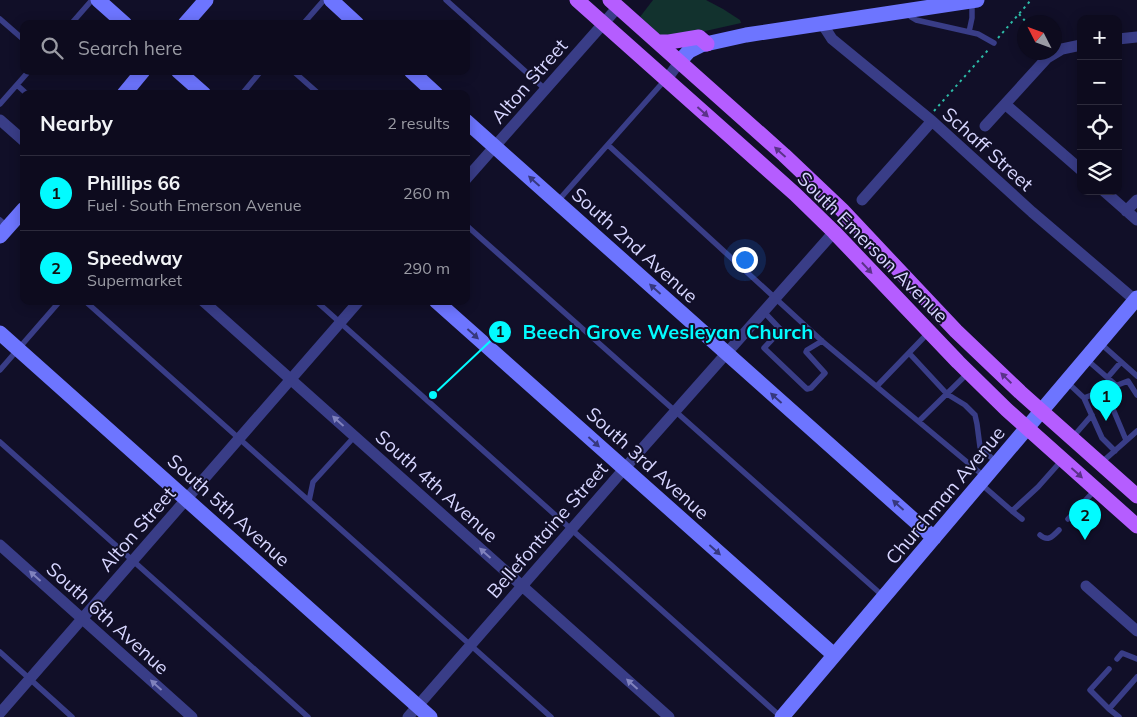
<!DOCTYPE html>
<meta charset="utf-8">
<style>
:root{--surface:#0d0b1e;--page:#161427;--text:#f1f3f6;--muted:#9a9ba4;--line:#2d2b3c;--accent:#02fbff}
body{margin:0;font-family:Mulish,sans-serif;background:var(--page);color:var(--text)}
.controls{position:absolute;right:15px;top:15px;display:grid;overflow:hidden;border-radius:10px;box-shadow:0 2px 12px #0003}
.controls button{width:45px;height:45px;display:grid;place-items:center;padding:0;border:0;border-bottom:1px solid var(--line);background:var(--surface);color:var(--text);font:25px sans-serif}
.compass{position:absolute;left:1017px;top:15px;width:45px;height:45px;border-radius:50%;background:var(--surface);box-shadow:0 2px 12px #0003;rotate:312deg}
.you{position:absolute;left:744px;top:259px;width:18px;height:18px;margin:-12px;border:4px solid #fff;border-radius:50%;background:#1a73e8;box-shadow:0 0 0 8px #1a73e833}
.badge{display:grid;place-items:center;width:32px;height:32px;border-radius:50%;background:var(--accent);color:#111;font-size:16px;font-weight:700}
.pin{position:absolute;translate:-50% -41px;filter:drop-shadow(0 1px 2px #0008)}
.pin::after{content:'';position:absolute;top:26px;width:18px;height:15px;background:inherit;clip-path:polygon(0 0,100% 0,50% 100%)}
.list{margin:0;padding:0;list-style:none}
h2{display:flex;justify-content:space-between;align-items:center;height:65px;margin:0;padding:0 20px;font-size:21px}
h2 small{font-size:16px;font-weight:400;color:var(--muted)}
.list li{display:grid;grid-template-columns:32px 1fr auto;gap:15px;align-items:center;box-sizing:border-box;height:75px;padding:0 20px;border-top:1px solid var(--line)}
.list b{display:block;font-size:19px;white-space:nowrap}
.list p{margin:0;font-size:16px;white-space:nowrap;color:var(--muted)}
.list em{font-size:16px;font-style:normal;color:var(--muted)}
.icon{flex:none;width:28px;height:28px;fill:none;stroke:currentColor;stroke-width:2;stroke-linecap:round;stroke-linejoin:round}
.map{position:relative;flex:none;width:1137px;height:717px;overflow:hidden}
.search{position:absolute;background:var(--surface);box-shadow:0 2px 12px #0003;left:20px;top:20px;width:450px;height:55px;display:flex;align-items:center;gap:12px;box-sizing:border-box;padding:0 18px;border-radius:10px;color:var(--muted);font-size:19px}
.panel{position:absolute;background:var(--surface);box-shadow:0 2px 12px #0003;left:20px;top:90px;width:450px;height:215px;border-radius:10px}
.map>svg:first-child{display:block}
</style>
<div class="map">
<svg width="1137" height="717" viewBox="0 0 1137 717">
<rect width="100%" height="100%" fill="#110f28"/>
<path fill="#12322e" d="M653,0H706L723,9L740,20L741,23L701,32L662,37L640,17Z"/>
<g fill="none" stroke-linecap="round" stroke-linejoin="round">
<path stroke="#2dbba7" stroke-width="2" stroke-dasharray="2.5 4" stroke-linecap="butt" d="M1019,14L1026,22
M998,38L1031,0
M934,111L989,49"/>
<path stroke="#393d87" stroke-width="5.5" d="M446,0L545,89
M912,12L911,17L916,20L978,34L994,43
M0,19L24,40
M71,24L92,0
M303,24L324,0
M969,32L972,18V3
M293,71L319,94
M17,85L27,94
M242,94L261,71
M0,104L29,71
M608,145L822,341L985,477
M557,202L665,80
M0,220L8,227
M466,225L883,596
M85,301L551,717
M316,301L781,717
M764,312L781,330L764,348L807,389L811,388L825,373L806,352L807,350L822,341
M1100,343L1137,376
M909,353L947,394L965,405L975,415L977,424L980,447L996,462
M1086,359L1117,386
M0,370L60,301
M1108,377L1121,362
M1067,382L1084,398
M877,386L929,332
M1105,390L1126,440
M919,421L967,374
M1072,438L1092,415
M0,442L308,717
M1115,451L1102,438L1084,398L1128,381L1137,395
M1101,463L1137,431
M981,484L1012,511L1038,487L1062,460
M309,501L313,482L355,436
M1012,511L1022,519
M1068,519L1095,490
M1040,535C1048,542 1052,537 1059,530
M0,652L72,717
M1117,659L1122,653L1137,659
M1109,709L1090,690L1109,669
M1119,717L1109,709L1137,677"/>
<path stroke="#393d87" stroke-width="11" d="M821,22L832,39L932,121L1032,212L1135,300
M1118,39L1137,37
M667,79L680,61
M1005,104L1081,170
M0,120L24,141
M985,126L1047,58L1062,49L1081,45
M466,179L618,7
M1104,191L1137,220
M862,200L932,121
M1126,211L1137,200
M203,301L669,717
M0,545L192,717
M1086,586L1137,631
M0,713L359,301
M408,717L624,469L834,232"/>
<path stroke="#6d75ff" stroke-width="15" d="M98,0L125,24
M331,0L357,24
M185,24L206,0
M680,61L689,51L701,45L746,35L977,0
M178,71L204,94
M411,71L436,94
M124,94L143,71
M466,121L934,538
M0,236L24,209
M436,301L834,655
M0,333L430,717
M782,717L1137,298"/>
<path stroke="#b55dff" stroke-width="15" d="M577,0L795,194L834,232L958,362L1007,410L1137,526
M610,0L784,155L842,210L956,331L1020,392L1137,496
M658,42H669L699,37L707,44"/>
</g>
<defs><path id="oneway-solid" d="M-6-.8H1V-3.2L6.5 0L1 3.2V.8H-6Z" transform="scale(1.25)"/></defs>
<g fill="#5b3289">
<use href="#oneway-solid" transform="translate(703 112) rotate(42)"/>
<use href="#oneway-solid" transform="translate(780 152) rotate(-138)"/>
<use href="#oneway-solid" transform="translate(867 268) rotate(47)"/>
<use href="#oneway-solid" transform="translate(1006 378) rotate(-136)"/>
<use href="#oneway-solid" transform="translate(1077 473) rotate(42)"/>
</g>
<g fill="#36387e">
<use href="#oneway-solid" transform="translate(534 181) rotate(-138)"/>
<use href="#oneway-solid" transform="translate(655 289) rotate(-138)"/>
<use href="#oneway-solid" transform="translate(473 334) rotate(42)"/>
<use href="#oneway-solid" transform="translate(776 398) rotate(-138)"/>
<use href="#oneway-solid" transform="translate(594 442) rotate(42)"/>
<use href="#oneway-solid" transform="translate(898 505) rotate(-138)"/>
<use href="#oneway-solid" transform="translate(715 550) rotate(42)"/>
</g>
<g fill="#8082bd">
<use href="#oneway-solid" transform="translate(338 421) rotate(-138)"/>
<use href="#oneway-solid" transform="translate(485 553) rotate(-138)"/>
<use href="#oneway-solid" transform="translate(35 576) rotate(-138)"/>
<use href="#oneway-solid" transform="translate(632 684) rotate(-138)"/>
<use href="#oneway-solid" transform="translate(156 685) rotate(-138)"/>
</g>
<g text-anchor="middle" stroke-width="4" stroke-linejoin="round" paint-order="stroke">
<g font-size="19" fill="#d7d6ff" stroke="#110f28">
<text transform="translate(529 81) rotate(-49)" y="7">Alton Street</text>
<text transform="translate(988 149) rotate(42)" y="7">Schaff Street</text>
<text transform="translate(635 245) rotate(42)" y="7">South 2nd Avenue</text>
<text transform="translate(873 247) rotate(45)" y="7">South Emerson Avenue</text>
<text transform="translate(648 463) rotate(42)" y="7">South 3rd Avenue</text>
<text transform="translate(437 486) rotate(42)" y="7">South 4th Avenue</text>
<text transform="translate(945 495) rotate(-50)" y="7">Churchman Avenue</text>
<text transform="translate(229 510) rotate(42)" y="7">South 5th Avenue</text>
<text transform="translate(137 529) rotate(-49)" y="7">Alton Street</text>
<text transform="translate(547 530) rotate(-49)" y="7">Bellefontaine Street</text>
<text transform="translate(108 618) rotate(42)" y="7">South 6th Avenue</text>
</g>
</g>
<path fill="none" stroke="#02fbff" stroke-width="2" d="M433 395L500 332"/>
<g fill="#02fbff" stroke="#110f28" stroke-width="2">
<circle cx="433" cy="395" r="5"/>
<circle cx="500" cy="332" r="12"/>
</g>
<g font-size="15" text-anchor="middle" font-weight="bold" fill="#111">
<text x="500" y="337">1</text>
</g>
<g font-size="20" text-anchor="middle" font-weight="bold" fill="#02fbff" stroke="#110f28" stroke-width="4" stroke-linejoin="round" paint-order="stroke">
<text x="668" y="339">Beech Grove Wesleyan Church</text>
</g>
</svg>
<div class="controls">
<button>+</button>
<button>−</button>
<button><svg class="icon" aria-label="locate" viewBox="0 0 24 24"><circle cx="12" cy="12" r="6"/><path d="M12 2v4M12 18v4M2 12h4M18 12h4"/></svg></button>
<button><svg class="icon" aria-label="layers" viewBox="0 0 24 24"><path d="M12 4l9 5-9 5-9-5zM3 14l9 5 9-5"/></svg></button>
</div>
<svg class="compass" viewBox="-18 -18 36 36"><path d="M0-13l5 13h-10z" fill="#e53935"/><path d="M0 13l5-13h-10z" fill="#9a9ba4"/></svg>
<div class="you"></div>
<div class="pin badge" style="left:1106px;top:421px">1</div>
<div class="pin badge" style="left:1085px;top:540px">2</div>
<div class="search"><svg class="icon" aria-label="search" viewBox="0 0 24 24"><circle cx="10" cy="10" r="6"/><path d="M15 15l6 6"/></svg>Search here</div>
<section class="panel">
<h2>Nearby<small>2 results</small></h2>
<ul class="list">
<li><span class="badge">1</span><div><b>Phillips 66</b><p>Fuel · South Emerson Avenue</p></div><em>260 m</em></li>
<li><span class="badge">2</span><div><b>Speedway</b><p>Supermarket</p></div><em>290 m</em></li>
</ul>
</section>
</div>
